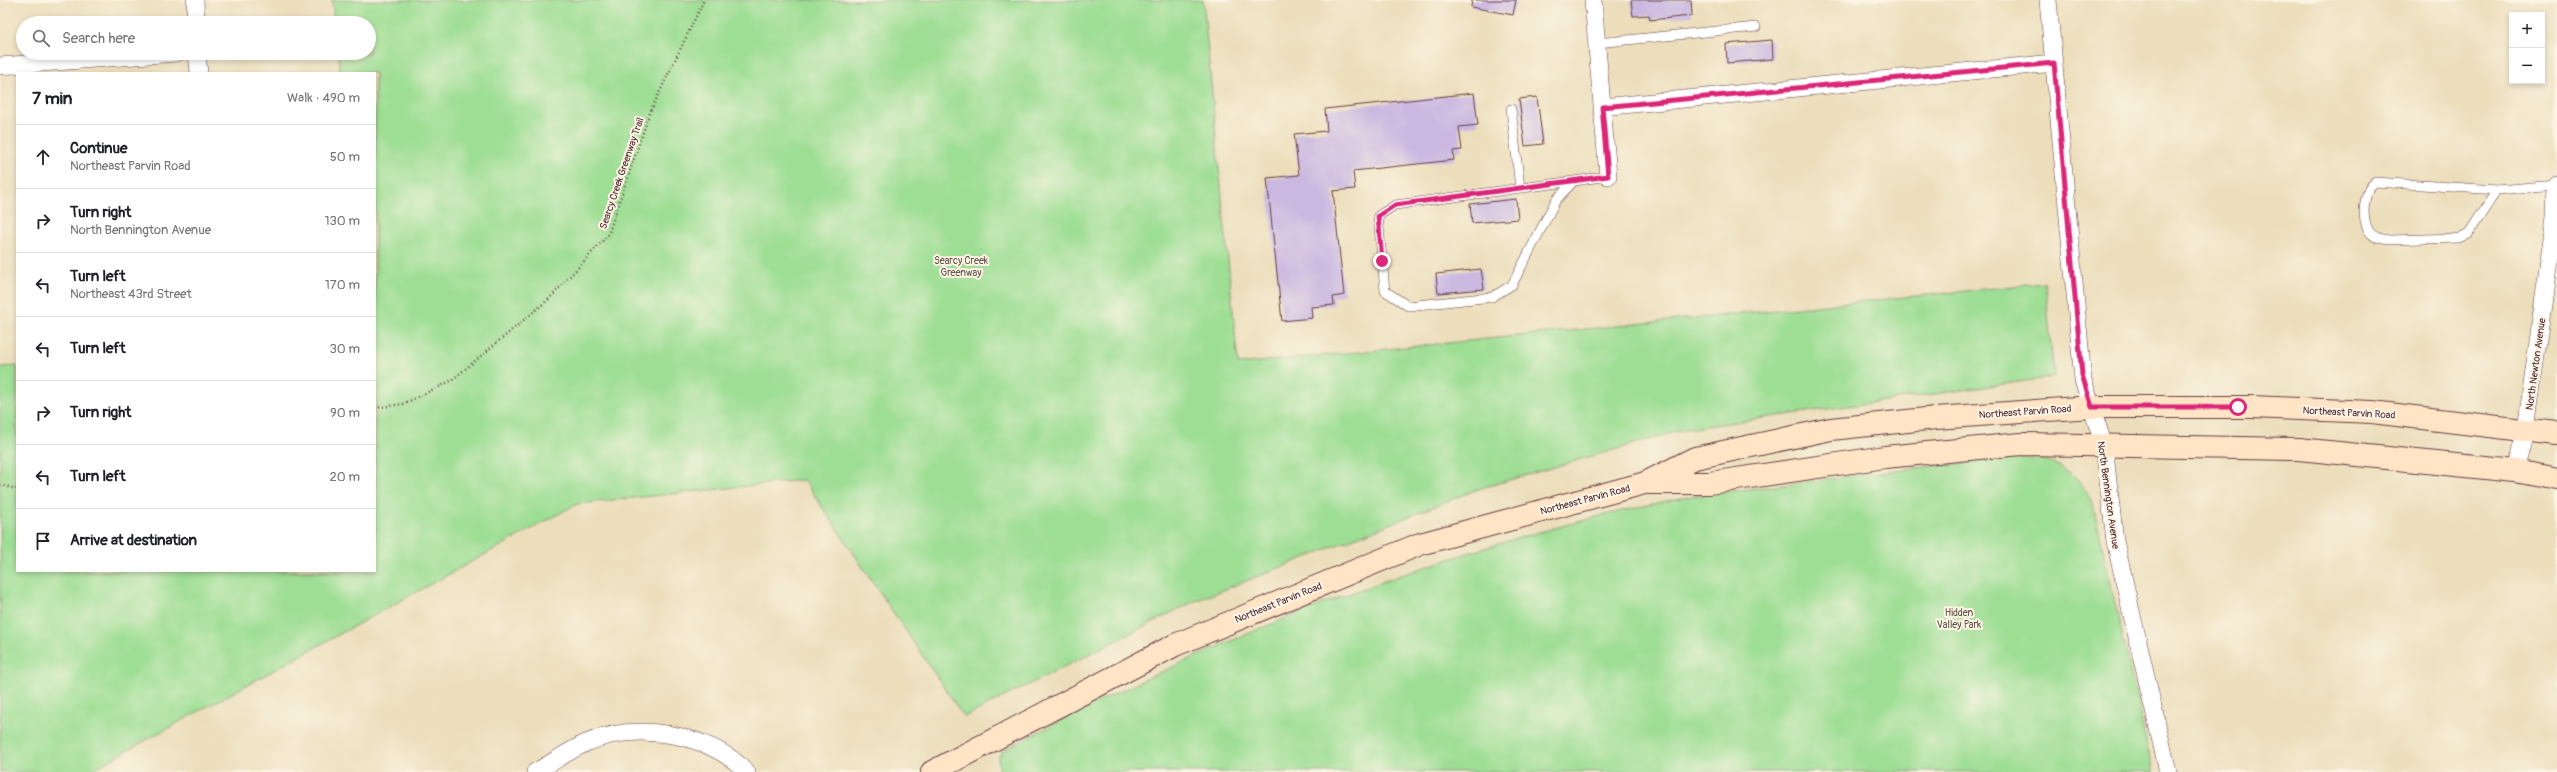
<!DOCTYPE html>
<meta charset="utf-8">
<style>
:root{--surface:#fff;--page:#f6f6f6;--text:#202124;--muted:#757577;--line:#e0e0e0}
body{margin:0;font-family:Pangolin,sans-serif;background:var(--page);color:var(--text)}
.controls{position:absolute;right:12px;top:12px;display:grid;overflow:hidden;border-radius:0px;box-shadow:0 2px 6px #0003}
.controls button{width:36px;height:36px;display:grid;place-items:center;padding:0;border:0;border-bottom:1px solid var(--line);background:var(--surface);color:var(--text);font:20px sans-serif}
.stop{position:absolute;width:12px;height:12px;margin:-9px;border:3px solid #db2777;border-radius:50%;background:#fff}
.stop.end{background:#db2777;border-color:#fff;box-shadow:0 1px 4px #0008}
.list{margin:0;padding:0;list-style:none}
h2{display:flex;justify-content:space-between;align-items:center;height:52px;margin:0;padding:0 16px;font-size:17px}
h2 small{font-size:13px;font-weight:400;color:var(--muted)}
.list li{display:grid;grid-template-columns:26px 1fr auto;gap:12px;align-items:center;box-sizing:border-box;height:64px;padding:0 16px;border-top:1px solid var(--line)}
.list b{display:block;font-size:15px;white-space:nowrap}
.list p{margin:0;font-size:13px;white-space:nowrap;color:var(--muted)}
.list em{font-size:13px;font-style:normal;color:var(--muted)}
.icon{flex:none;width:22px;height:22px;fill:none;stroke:currentColor;stroke-width:2;stroke-linecap:round;stroke-linejoin:round}
.map{position:relative;flex:none;width:2557px;height:772px;overflow:hidden}
.search{position:absolute;background:var(--surface);box-shadow:0 2px 6px #0003;left:16px;top:16px;width:360px;height:44px;display:flex;align-items:center;gap:10px;box-sizing:border-box;padding:0 14px;border-radius:22px;color:var(--muted);font-size:15px}
.panel{position:absolute;background:var(--surface);box-shadow:0 2px 6px #0003;left:16px;top:72px;width:360px;height:500px;border-radius:0px}
.map>svg:first-child{display:block}
</style>
<div class="map">
<svg width="2557" height="772" viewBox="0 0 2557 772">
<rect width="100%" height="100%" fill="#fcf5e5"/>
<filter id="ink" filterUnits="userSpaceOnUse"><feTurbulence type="fractalNoise" baseFrequency=".025" numOctaves="2"/><feDisplacementMap in="SourceGraphic" scale="8" xChannelSelector="R" yChannelSelector="G"/><feConvolveMatrix kernelMatrix="1 2 1 2 8 2 1 2 1" color-interpolation-filters="sRGB"/></filter>
<filter id="wash" filterUnits="userSpaceOnUse"><feTurbulence type="fractalNoise" baseFrequency=".012" numOctaves="4" result="noise"/><feDisplacementMap in="SourceGraphic" scale="16" xChannelSelector="R" yChannelSelector="G"/><feGaussianBlur stdDeviation="0.9" result="paint"/><feColorMatrix in="noise" values="0 0 0 0 0 0 0 0 0 0 0 0 0 0 0 0 0 1.4 0 .05"/><feComposite in="paint" operator="in"/></filter>
<g filter="url(#wash)">
<rect width="100%" height="100%" fill="#ecdebb"/>
<path fill="#9ede94" stroke="#747e60" d="M332,0H1203L1238,364L2045,283L2054,377L1686,429L1478,489L1193,602L964,717L804,480L577,504L88,772H0V367L17,366V571H375V73H340L338,53H369V23H334Z
M2019,458C2055,459 2073,469 2092,500L2153,772H1000L998,758L1002,751C1209,641 1427,553 1657,503C1699,493 1742,490 1784,485C1862,474 1940,464 2019,458Z"/>
<g id="blocks">
<path fill="#cab8e1" d="M1472,0H1516L1513,15L1471,7Z
M1631,0H1691L1692,16L1650,20L1649,15L1633,16Z
M1772,40L1773,59L1727,63L1726,44Z
M1474,93L1478,125L1459,127L1462,150L1453,151L1454,160L1353,171L1355,189L1333,191L1344,295L1333,297L1334,305L1311,307L1312,318L1282,321L1267,178L1299,175L1294,134L1327,131L1325,109Z
M1537,97L1543,144L1525,146L1519,99Z
M1516,199L1518,219L1472,223L1470,204Z
M1481,269L1484,289L1438,293L1436,274Z"/>
</g>
</g>
<g filter="url(#ink)">
<use href="#blocks" fill-opacity="0" stroke="#623c41" stroke-width="1"/>
<g fill="none" stroke-linecap="round" stroke-linejoin="round">
<g stroke="#623c41" stroke-width="10">
<path id="lane" d="M1597,43L1756,27
M1511,109L1520,188
M1574,181L1395,205L1378,216L1385,291L1408,306L1492,297L1512,285L1556,200L1574,181L1608,176
M2497,190L2469,233L2459,238L2389,240C2382,239 2373,238 2369,231C2361,218 2363,191 2375,182L2497,190L2556,185"/>
</g>
<g stroke="#623c41" stroke-width="18">
<path id="street" d="M195,0L196,23
M1593,0L1608,176
M2048,0L2083,380L2104,446L2115,541L2168,772
M197,53L199,73
M0,66L176,53
M1602,107L2054,63
M2515,471L2526,429L2555,216L2556,185
M535,772C552,763 568,751 586,743C636,721 708,733 747,772"/>
</g>
<g stroke="#623c41" stroke-width="24">
<path id="secondary" d="M1650,483H1709L1885,457L2021,444L2299,449L2515,471L2557,479
M932,772L1175,645L1420,544L1645,483L1695,458L1831,429L1936,418L2092,407H2252L2372,412L2557,434"/>
</g>
<path stroke="#623c41" stroke-width="2.5" stroke-dasharray="1 3" stroke-linecap="butt" d="M375,408L403,404L451,381L549,299L608,235L650,112L704,0
M0,485L17,489"/>
<use href="#lane" stroke="#fff" stroke-width="9"/>
<use href="#street" stroke="#fff" stroke-width="17"/>
<use href="#secondary" stroke="#ffe4c6" stroke-width="22"/>
</g>
</g>
<g fill="none" stroke-linecap="round" stroke-linejoin="round" filter="url(#ink)">
<path stroke="#db2777" stroke-width="5" d="M1382,261L1378,216L1395,205L1608,176L1602,107L2054,63L2082,375L2092,407H2238"/>
</g>
<g text-anchor="middle" stroke-width="4" stroke-linejoin="round" paint-order="stroke">
<g font-size="10" fill="#4a1f2b" stroke="#fcf5e5">
<text transform="translate(621 173) rotate(-71)" y="4">Searcy Creek Greenway Trail</text>
<text transform="translate(2535 364) rotate(-82)" y="4">North Newton Avenue</text>
<text transform="translate(2025 411) rotate(-4)" y="4">Northeast Parvin Road</text>
<text transform="translate(2349 412) rotate(3)" y="4">Northeast Parvin Road</text>
<text transform="translate(2109 495) rotate(82)" y="4">North Bennington Avenue</text>
<text transform="translate(1585 499) rotate(-15)" y="4">Northeast Parvin Road</text>
<text transform="translate(1278 602) rotate(-22)" y="4">Northeast Parvin Road</text>
</g>
<g font-size="10" fill="#5f4f45" stroke="#fcf5e5">
<text x="961" y="264">Searcy Creek<tspan x="961" dy="12">Greenway</tspan></text>
<text x="1959" y="616">Hidden<tspan x="1959" dy="12">Valley Park</tspan></text>
</g>
</g>
</svg>
<div class="controls">
<button>+</button>
<button>−</button>
</div>
<div class="stop" style="left:2238px;top:407px"></div>
<div class="stop end" style="left:1382px;top:261px"></div>
<div class="search"><svg class="icon" aria-label="search" viewBox="0 0 24 24"><circle cx="10" cy="10" r="6"/><path d="M15 15l6 6"/></svg>Search here</div>
<section class="panel">
<h2>7 min<small>Walk · 490 m</small></h2>
<ul class="list">
<li><svg class="icon" aria-label="ahead" viewBox="0 0 24 24"><path d="M12 20V5M6 11l6-6 6 6"/></svg><div><b>Continue</b><p>Northeast Parvin Road</p></div><em>50 m</em></li>
<li><svg class="icon" aria-label="right" viewBox="0 0 24 24"><path d="M7 20v-9h11M14 6l5 5-5 5"/></svg><div><b>Turn right</b><p>North Bennington Avenue</p></div><em>130 m</em></li>
<li><svg class="icon" aria-label="left" viewBox="0 0 24 24"><path d="M17 20v-9H6M10 6l-5 5 5 5"/></svg><div><b>Turn left</b><p>Northeast 43rd Street</p></div><em>170 m</em></li>
<li><svg class="icon" aria-label="left" viewBox="0 0 24 24"><path d="M17 20v-9H6M10 6l-5 5 5 5"/></svg><div><b>Turn left</b></div><em>30 m</em></li>
<li><svg class="icon" aria-label="right" viewBox="0 0 24 24"><path d="M7 20v-9h11M14 6l5 5-5 5"/></svg><div><b>Turn right</b></div><em>90 m</em></li>
<li><svg class="icon" aria-label="left" viewBox="0 0 24 24"><path d="M17 20v-9H6M10 6l-5 5 5 5"/></svg><div><b>Turn left</b></div><em>20 m</em></li>
<li><svg class="icon" aria-label="arrive" viewBox="0 0 24 24"><path d="M6 21V4h12l-3 4 3 4H6"/></svg><div><b>Arrive at destination</b></div></li>
</ul>
</section>
</div>
